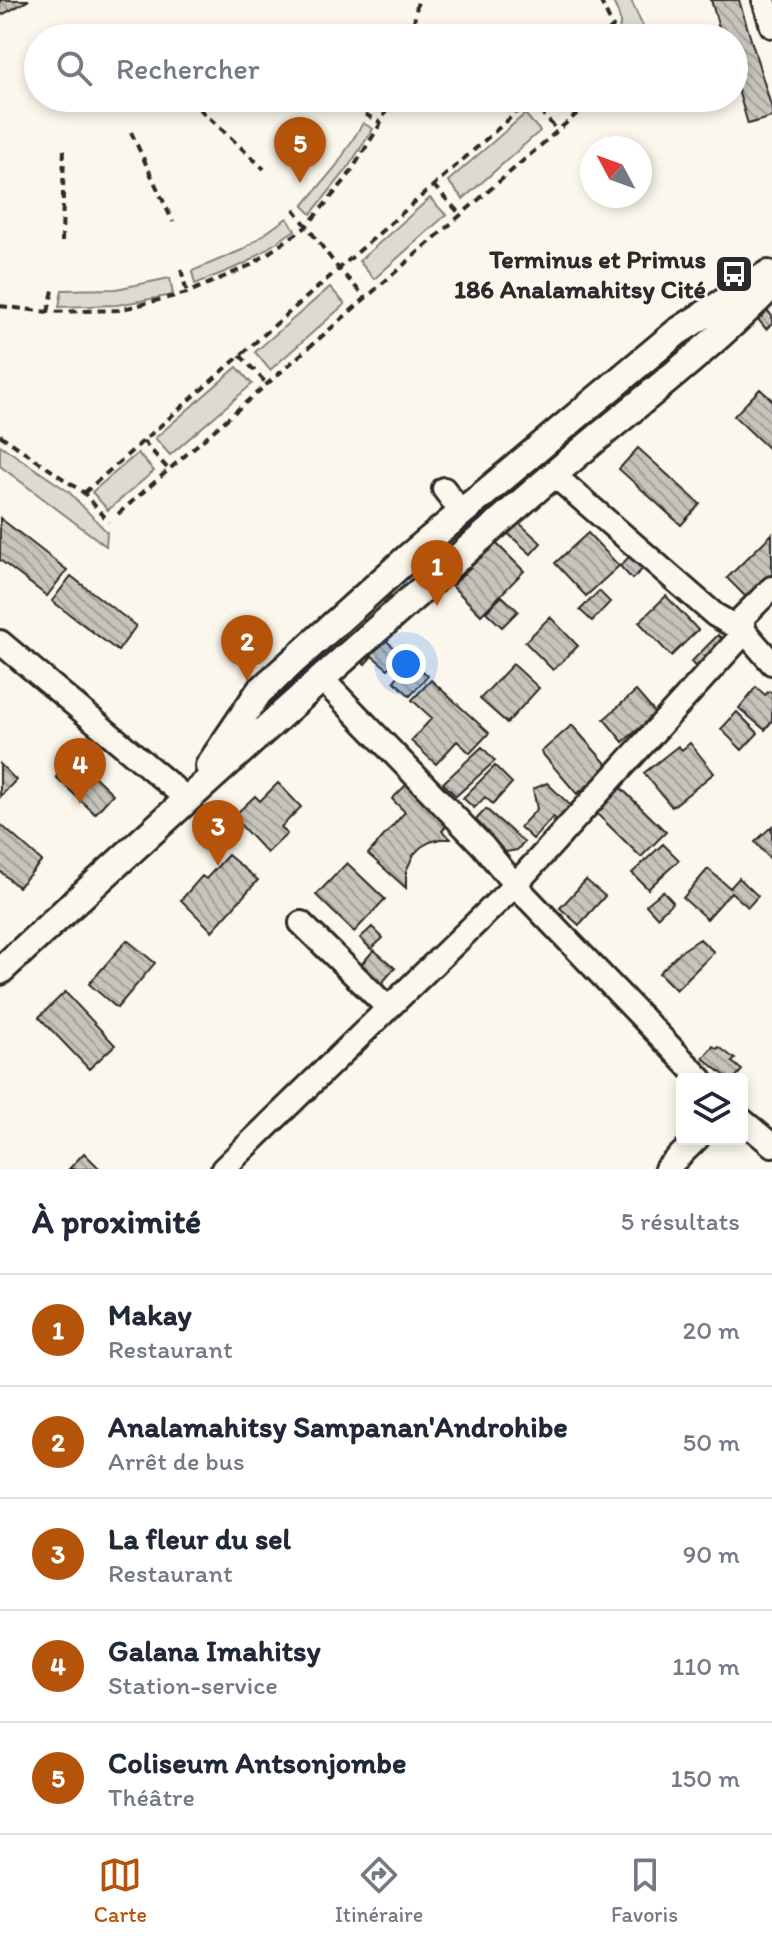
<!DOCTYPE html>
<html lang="fr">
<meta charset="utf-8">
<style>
:root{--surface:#fff;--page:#f2f2f3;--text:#1f2937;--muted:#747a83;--line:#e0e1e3;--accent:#b45309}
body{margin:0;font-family:Itim,sans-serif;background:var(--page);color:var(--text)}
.controls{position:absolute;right:24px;bottom:24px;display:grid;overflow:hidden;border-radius:8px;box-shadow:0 4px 12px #0003}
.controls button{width:72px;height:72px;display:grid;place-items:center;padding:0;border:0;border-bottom:2px solid var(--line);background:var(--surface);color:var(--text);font:40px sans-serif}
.compass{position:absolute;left:580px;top:136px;width:72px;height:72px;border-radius:50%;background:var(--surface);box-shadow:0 4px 12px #0003;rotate:311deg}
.you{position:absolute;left:406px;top:664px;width:28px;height:28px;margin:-20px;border:6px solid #fff;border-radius:50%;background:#1a73e8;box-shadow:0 0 0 12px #1a73e833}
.badge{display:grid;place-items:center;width:52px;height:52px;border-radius:50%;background:var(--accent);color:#fff;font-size:26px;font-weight:700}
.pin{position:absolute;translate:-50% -66px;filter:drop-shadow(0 2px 4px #0008)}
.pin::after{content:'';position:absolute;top:42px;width:28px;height:24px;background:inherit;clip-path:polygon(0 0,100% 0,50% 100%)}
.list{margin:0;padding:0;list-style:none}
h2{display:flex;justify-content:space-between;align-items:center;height:104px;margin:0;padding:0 32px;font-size:34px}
h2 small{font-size:26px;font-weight:400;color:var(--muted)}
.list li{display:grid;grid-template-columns:52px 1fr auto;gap:24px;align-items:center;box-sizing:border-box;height:112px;padding:0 32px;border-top:2px solid var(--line)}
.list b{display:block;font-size:30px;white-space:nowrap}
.list p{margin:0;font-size:26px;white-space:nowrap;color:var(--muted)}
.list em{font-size:26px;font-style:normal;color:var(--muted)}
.icon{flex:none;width:44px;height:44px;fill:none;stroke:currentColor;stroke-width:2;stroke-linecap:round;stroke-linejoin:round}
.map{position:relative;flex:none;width:772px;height:1169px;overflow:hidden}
.search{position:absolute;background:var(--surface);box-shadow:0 4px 12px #0003;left:24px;right:24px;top:24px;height:88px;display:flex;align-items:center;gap:20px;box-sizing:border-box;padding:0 28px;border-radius:44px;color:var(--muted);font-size:30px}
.sheet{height:664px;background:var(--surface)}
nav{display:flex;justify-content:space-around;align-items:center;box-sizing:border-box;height:112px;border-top:2px solid var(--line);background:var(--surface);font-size:22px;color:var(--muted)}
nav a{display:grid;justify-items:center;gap:4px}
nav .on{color:var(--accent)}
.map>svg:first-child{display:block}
</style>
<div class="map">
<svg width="772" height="1169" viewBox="0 0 772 1169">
<defs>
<pattern id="building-back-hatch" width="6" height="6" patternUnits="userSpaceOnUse" patternTransform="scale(2)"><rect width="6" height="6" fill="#c7c4bc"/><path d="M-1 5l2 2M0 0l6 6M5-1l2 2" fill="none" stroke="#a29f99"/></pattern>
</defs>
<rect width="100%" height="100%" fill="#fbf7ec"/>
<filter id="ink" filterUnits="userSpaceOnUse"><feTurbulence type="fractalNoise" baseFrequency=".0125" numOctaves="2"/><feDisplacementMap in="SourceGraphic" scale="16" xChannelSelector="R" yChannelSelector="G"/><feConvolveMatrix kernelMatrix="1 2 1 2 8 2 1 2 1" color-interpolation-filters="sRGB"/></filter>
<g filter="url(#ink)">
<path fill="#dddad0" stroke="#84827e" stroke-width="2" d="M612,0H631L648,38H614C625,26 619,13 612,0Z
M525,114L540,131L463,199L448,181Z
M363,123L373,129L345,172L311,214L303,206L337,165Z
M430,198L446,215L374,279L359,261Z
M287,218L295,230L244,264L195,284L192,271L242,250Z
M170,278L173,295L117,305L59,307L62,290L116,289Z
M330,287L345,304L270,370L255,352Z
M237,367L252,384L170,455L155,438Z
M0,445L69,492L107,532L106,546L0,466Z
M138,453L154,471L108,510L92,492Z"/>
<path fill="url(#building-back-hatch)" stroke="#2b2b2b" stroke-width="2" d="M0,0H29L0,16Z
M711,0H739L772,109V117L748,124L734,76V38H722Z
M767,310L772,316V324L766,329L757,318Z
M760,389L772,400V444L768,448L734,416Z
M638,448L700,504L681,525L619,469Z
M0,518L67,570L47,596L0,560Z
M516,520L541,543L531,554L506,532Z
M588,533L619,566L586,596L555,563Z
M772,534V576L748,599L727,578Z
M495,542L524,571L481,615L452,586Z
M634,552L647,565L632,579L620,566Z
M71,576L136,626L118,651L52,601Z
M599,591L610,602L592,621L580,610Z
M502,596L518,611L502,627L486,612Z
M666,596L698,630L671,656L639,622Z
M550,617L578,646L553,670L525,642Z
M379,634L401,654L388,669L372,656L365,664L358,658Z
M718,635L729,646L702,674L691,662Z
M406,656L428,676L410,696L394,681L399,675L393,669Z
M513,664L539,688L507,723L480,699Z
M431,680L489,733L470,753L457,741L436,764L411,741L432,718L412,700Z
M756,687L765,695L769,691L772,693V721L765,730L739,708Z
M636,691L656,714L623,742L604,719Z
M737,712L758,733L742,750L721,729Z
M572,725L609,767L577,794L541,752Z
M690,743L714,773L672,807L644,773L678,746L682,750Z
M482,747L495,761L456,796L443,783Z
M74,757L113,794L95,814L56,777Z
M0,764L16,780L0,797Z
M495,766L512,783L493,804L485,797L474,808L463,798Z
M411,780L451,821L442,831L451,839H440L430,842L421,847L414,854L406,871V888L368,854L405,812L392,799Z
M614,781L666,832L641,857L589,806Z
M278,783L301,807L281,827L287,834L267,853L233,817L255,796L260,801Z
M547,783L573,808L557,825L554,822L556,819L553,817L533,839L520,827L537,809L533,789Z
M486,809L524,842L517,850L506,852L473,823Z
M0,824L42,861L18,887L0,871Z
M772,826V861L755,842Z
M663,844L679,860L648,889L632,873Z
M228,855L258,880L212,931L181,900L202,876L206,879Z
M347,863L385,899L354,932L316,895Z
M708,869L730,888L739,878L758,896L748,907L731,892L707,919L683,898Z
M586,880L605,896L579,925L560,908Z
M663,891L673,902L657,917L646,905Z
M372,927L383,938L371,949L360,938Z
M700,939L714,952L676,990L659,973L680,952Z
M127,940L155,963L117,1008L89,984Z
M374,950L395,968L380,985L359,967Z
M65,992L115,1045L89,1069L39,1017Z
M713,1046L717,1049L719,1047L735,1059L732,1062L742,1070L734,1079H729L703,1058Z
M84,1153L100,1169H69Z"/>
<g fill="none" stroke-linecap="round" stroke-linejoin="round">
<g stroke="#2b2b2b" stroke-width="28">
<path id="minor" d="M764,0L772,26
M554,475L715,615L745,632L772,663
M444,489L461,512
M0,642L187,799
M322,679L483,846L515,885L701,1079
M301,923L388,1008
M742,1120L772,1145
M223,1169L515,885L745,632L742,618L772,588
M666,1169L697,1139"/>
</g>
<g stroke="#2b2b2b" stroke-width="32">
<path id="major" d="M209,766L259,692L411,555L677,332L768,274
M0,971C182,803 366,637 553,475C626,412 705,354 772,285"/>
</g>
<path stroke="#2b2b2b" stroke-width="4" stroke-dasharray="8 6" stroke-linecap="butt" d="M600,0L613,27L601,38
M411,38L418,0
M189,99L264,169
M530,100L558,131
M365,114L381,123
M131,132L173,222
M433,185L461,215
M294,209L338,268L366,298
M62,242L64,145
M181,269L187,293
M0,306L48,312L119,310L187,293L251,265L306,227L347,178L381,123L391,98
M48,312L54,286
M240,355L267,384
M0,435L84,493L109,522
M143,441L169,470
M84,493L533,98
M118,514L595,98"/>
<use href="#minor" stroke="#fbf7ec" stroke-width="22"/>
<use href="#major" stroke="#fbf7ec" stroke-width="26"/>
</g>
</g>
<defs>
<g id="bus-square" transform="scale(2)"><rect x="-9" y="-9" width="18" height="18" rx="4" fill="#2b2b2b" stroke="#fbf7ec"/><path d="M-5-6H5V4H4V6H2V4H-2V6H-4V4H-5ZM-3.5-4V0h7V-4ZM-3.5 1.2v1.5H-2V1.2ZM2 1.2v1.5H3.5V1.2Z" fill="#fff"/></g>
</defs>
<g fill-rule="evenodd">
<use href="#bus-square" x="734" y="274"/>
</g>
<g text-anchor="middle" stroke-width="6" stroke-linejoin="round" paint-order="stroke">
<g font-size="26" font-weight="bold" fill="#2b2b2b" stroke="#fbf7ec" text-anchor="end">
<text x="706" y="268">Terminus et Primus<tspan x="706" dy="30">186 Analamahitsy Cité</tspan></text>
</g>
</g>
</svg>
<div class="controls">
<button><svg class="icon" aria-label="layers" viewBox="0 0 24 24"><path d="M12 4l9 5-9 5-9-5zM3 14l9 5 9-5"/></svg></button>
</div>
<svg class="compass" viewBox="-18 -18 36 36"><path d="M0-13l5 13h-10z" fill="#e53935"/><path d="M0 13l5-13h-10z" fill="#747a83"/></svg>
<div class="you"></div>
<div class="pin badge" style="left:437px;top:606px">1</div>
<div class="pin badge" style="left:247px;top:681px">2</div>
<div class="pin badge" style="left:218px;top:866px">3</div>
<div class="pin badge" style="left:80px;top:804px">4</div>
<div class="pin badge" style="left:300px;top:183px">5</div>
<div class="search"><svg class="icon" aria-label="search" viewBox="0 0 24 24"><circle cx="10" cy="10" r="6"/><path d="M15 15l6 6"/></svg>Rechercher</div>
</div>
<section class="sheet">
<h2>À proximité<small>5 résultats</small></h2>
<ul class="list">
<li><span class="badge">1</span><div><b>Makay</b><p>Restaurant</p></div><em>20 m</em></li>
<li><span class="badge">2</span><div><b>Analamahitsy Sampanan'Androhibe</b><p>Arrêt de bus</p></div><em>50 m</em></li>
<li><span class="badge">3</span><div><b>La fleur du sel</b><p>Restaurant</p></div><em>90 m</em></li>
<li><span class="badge">4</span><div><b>Galana Imahitsy</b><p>Station-service</p></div><em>110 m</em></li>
<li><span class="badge">5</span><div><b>Coliseum Antsonjombe</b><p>Théâtre</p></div><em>150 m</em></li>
</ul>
</section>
<nav>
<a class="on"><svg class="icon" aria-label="map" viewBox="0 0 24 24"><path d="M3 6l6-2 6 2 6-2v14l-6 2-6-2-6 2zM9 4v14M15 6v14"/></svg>Carte</a>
<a><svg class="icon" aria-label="directions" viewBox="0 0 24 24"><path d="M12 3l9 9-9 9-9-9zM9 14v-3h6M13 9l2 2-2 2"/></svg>Itinéraire</a>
<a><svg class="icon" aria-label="saved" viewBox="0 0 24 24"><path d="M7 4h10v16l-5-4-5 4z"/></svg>Favoris</a>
</nav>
